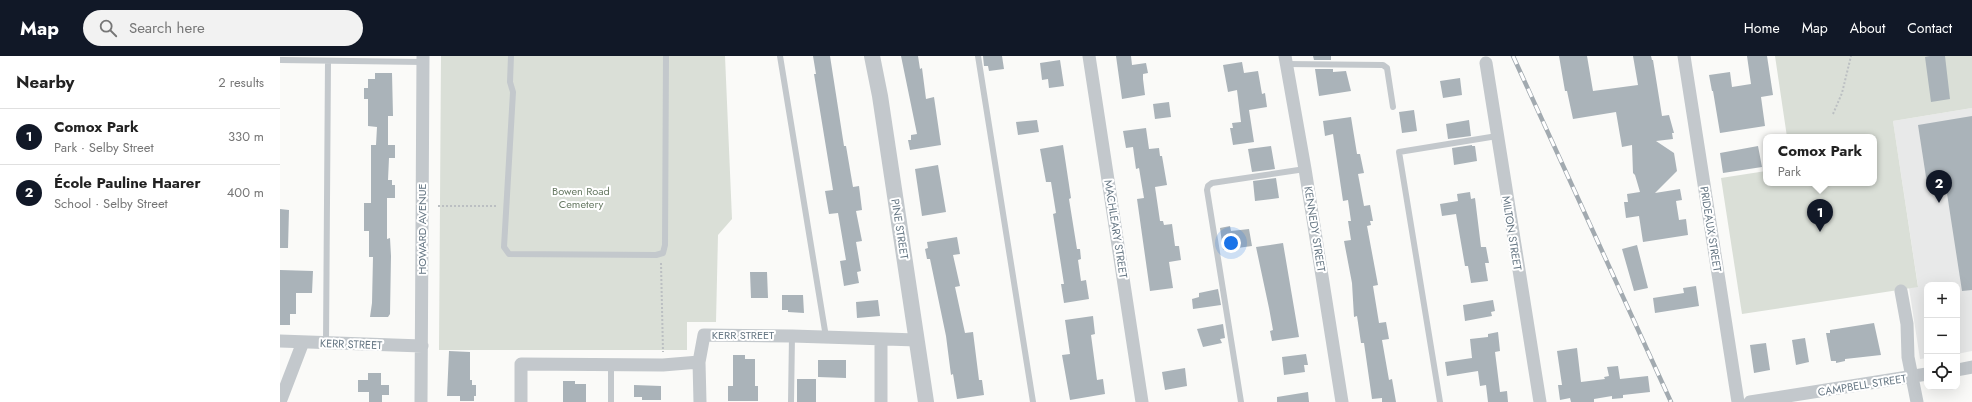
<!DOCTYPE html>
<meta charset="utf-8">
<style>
:root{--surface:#fff;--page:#f2f2f2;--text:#222;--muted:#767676;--line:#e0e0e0;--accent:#111827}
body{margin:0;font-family:Jost,sans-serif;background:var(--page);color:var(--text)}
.controls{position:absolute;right:12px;bottom:12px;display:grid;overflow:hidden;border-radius:8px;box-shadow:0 4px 16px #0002}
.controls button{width:36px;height:36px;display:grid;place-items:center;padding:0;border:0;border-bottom:1px solid var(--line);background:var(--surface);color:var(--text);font:20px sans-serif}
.you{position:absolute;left:951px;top:187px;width:14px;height:14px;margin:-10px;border:3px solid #fff;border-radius:50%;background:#1a73e8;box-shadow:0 0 0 6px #1a73e833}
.badge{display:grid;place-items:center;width:26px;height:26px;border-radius:50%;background:var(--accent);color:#fff;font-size:13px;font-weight:700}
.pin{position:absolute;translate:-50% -33px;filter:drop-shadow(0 1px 2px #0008)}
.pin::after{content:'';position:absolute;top:21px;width:14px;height:12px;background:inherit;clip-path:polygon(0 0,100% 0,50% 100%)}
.popup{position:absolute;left:1483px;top:78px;width:114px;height:52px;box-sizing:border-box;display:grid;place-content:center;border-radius:8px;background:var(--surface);filter:drop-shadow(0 1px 3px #0005);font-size:13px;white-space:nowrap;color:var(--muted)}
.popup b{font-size:15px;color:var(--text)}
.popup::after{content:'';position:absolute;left:50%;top:100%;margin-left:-8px;border:8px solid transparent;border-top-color:var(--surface)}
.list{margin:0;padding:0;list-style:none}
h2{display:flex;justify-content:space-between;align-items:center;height:52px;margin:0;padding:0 16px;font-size:17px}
h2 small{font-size:13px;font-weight:400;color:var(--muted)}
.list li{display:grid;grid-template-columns:26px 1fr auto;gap:12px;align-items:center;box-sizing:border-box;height:56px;padding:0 16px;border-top:1px solid var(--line)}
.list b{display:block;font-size:15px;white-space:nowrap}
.list p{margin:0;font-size:13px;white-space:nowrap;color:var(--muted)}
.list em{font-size:13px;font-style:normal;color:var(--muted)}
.icon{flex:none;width:22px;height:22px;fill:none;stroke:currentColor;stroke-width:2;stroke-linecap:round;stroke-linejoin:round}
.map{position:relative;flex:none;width:1692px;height:346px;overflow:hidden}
header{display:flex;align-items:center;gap:24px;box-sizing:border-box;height:56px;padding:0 20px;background:var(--accent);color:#fff}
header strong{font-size:19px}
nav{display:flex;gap:22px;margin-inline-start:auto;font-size:14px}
.search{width:280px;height:36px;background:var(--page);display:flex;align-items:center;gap:10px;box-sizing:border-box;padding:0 14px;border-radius:22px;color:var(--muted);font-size:15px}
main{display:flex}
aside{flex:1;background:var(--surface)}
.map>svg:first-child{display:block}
</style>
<header>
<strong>Map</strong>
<div class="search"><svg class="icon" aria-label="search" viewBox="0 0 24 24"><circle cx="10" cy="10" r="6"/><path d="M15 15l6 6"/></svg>Search here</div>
<nav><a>Home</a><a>Map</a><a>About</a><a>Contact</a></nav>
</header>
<main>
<aside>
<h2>Nearby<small>2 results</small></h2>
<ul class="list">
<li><span class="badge">1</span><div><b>Comox Park</b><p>Park · Selby Street</p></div><em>330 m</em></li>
<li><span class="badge">2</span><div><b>École Pauline Haarer</b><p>School · Selby Street</p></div><em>400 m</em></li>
</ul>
</aside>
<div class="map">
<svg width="1692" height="346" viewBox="0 0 1692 346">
<rect width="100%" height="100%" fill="#fafaf8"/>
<path fill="#e8e9e9" d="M1692,52V295L1677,298V229H1647V302L1640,303L1629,232L1638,230L1613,65Z"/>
<path fill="#dadfd7" d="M161,0H445L452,163L438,179L436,266H407V294H159Z
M1495,0H1692V52L1613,65L1638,231L1462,258L1441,122L1486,115V127H1594V81H1507Z"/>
<path fill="#aab3b9" d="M533,0H550L564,90H566L573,131L579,130L582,154L576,155L582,185L576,186L581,215L577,216L579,227L564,230L560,205L566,204L558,157L549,158L545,135L553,134L534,18H536Z
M621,0H638L640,13L642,12L646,43L654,41L661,89L630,94L628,84H631V79L637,78Z
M703,0H722L724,13L709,15L708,10H704Z
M836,0H851L852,9L866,7L868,17L863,18V23L865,39L842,43Z
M1033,0H1051V4H1034Z
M1279,0H1307L1313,35L1358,29L1353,0H1371L1372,4H1373L1382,60L1389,59L1394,77H1392L1393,83L1376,85L1394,97L1397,115L1375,137L1400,133L1402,144L1396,145L1399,164L1406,163L1408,179L1363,186L1359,160L1346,162L1344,146H1348L1347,138L1360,136L1355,119L1353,117L1352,89L1342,91L1336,56L1293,63L1287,35H1285Z
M1467,0H1487L1493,39L1481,41L1485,70L1440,77L1433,35H1432L1429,19L1450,16L1452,31L1471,28Z
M1650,0H1665L1670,43L1651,46L1645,1Z
M780,4L784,30L769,32L768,23L762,24L760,7Z
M962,6L964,17L978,15L982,38L985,37L987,51L969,54L974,86L953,89L950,72H953L952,67L961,66L957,34L948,36L943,9Z
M1035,13H1053V16L1066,15L1071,35L1039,40Z
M95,17H112L113,60H108V89H115V102H109L108,124H112V129H115V142H107V183L110,182L111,200L110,258L108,261H90L92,247L93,201H89V175H84V147H91V89H96L97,71L88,70V43H84V32H88V23H95Z
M1180,22L1182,39L1163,42L1160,25Z
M889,46L891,61L875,63L873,48Z
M1134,54L1137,75L1122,77L1119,56Z
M1692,60V234L1682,235L1666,131L1648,134L1638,69Z
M1071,61L1077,98H1080L1084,117L1078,118L1084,150L1090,149L1093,165H1090L1091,169L1087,170L1098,229L1093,230L1099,267L1106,266L1109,283L1102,284L1109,324L1112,323L1116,346H1102V342L1092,343L1084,287H1081L1077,260L1074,261L1072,227L1064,185L1071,184L1068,165H1071L1068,144L1063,145L1053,78L1045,80L1043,65Z
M757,64L759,76L738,79L736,66Z
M1189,64L1191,80L1168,83L1166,68Z
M866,72L869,93L879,92L880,100H882L887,129L875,131L880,165H883L884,169L892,168L895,190H899L901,204L889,206L893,232L870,235L857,143L864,142L859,112L856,113L853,91L846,92L843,75Z
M783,89L791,142L789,143L797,193H800L801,203L798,204L801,225L806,224L809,243L784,247L781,228H784L773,158L776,157L771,126H766L760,93Z
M1192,89V90H1195L1197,105L1174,109L1172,92Z
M991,90L995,113L972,116L968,93Z
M1478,90L1482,111L1443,117L1440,97Z
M658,109L666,156L642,160L635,113Z
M996,122L999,142L975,145L973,125Z
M1190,136L1191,143L1195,142L1201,191H1206L1209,207H1205L1208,225L1191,227L1188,210H1185L1176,158L1162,160L1160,148L1178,145L1177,138Z
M0,153L9,154L8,192H0Z
M950,170L951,175L969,173L972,190L943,194L940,172Z
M677,181L680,198L673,199L680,230L675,231L685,277L693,276L699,324H702L704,339L677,343L673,318L671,319L666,280L650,203H647L645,193L648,192L647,186Z
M1003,187L1019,281L992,285L990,275L993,274L989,252L976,191Z
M1357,189L1368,232L1354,235L1342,193Z
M0,214L33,215L32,237H16V258H10V269H0Z
M470,216H487L488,242H471Z
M1416,230L1419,250L1375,257L1373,242L1404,237L1403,232Z
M938,233L941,249L913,253L912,243L919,241V237Z
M502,239H523L524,257L508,256V254H502Z
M598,244L600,260L577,262L576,246Z
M1213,244L1215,255L1211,256L1212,260L1185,265L1183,249Z
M813,260L815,278L811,279L817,324L823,323L825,338L790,344L782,299L790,298L785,264Z
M1594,267L1601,299L1565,303V305L1556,307V305H1551L1546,277H1550V274Z
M943,268L945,282L940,283L942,287L923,291L917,273Z
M1218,276L1220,295L1215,296L1220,336L1227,335L1228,346H1208L1206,329L1200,330L1198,315L1167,320L1165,306L1192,302L1190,283L1208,281V278Z
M1525,282L1529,306L1516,309L1512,284Z
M1486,287L1490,314L1474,317L1470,289Z
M1297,292L1301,326L1325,323L1324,321L1329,320L1327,311L1338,310L1340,323L1368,320L1370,336L1343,339V342L1332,343V340L1314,343V346H1291L1290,342L1280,344L1278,329H1282L1277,295Z
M169,295L190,296V324H192V329H196V340H194V345H180V340H167Z
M1026,298L1028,309H1024L1025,316L1004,319L1002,301Z
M453,299H465V303H475V330H478V345H448V330H453Z
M538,304H566V322L538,321Z
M905,312L907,330L885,334L882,316Z
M88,317H101V329H109V339H102V346H89V336H78V324H88Z
M517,323H536V346H517Z
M283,325H295V328H306V346H283Z
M354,329L381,330V344H362V341H354Z
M1028,336L1029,346H997V341Z"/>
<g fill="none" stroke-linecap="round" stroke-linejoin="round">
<path stroke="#bbbfc2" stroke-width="2" stroke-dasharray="2 2" stroke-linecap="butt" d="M1553,58L1562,37L1571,0
M158,150H217
M381,207L383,296"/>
<path stroke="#c3c8cc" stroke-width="6" d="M231,0L230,26L233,36L224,191L229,198L376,199L383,197L385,189L386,0
M500,0L546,281
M698,0L753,346
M0,4L143,6
M1007,8L1103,9L1107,12L1113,51
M46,287L48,5
M331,346V309
M511,346L512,280
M961,346L927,134L928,130L932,127L1025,113
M1160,346L1119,96L1217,80"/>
<path stroke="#c3c8cc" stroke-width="13" d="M809,0L862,346
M1005,0L1025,113L1062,346
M1404,0L1458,346
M1206,7L1260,346
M1621,235L1627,268L1628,301L1637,346
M601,283V346
M0,285L142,290
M1677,314L1692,311
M0,346L23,286
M141,346L143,0
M241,346V308L383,309L419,306
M420,346L419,306L424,279L512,280L637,284
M1470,346L1647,318"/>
<path stroke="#c3c8cc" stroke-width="16" d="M592,0L600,40L646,346"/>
<g stroke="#a2aab0" stroke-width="4.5">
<path id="rail" d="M1233,0L1391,346"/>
</g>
<use href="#rail" stroke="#fff" stroke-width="3" stroke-dasharray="9" stroke-linecap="butt"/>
</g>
<g text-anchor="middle" stroke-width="4" stroke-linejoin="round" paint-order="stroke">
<g font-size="11" fill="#687a64" stroke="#fff">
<text x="301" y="139">Bowen Road<tspan x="301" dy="13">Cemetery</tspan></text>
</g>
<g font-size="11" fill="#657683" stroke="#fff">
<text transform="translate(142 173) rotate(-90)" y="4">HOWARD AVENUE</text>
<text transform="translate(620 173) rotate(81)" y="4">PINE STREET</text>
<text transform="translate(836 173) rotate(81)" y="4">MACHLEARY STREET</text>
<text transform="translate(1035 173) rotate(81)" y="4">KENNEDY STREET</text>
<text transform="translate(1431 173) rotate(81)" y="4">PRIDEAUX STREET</text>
<text transform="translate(1232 177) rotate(81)" y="4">MILTON STREET</text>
<text x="463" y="283">KERR STREET</text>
<text transform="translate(71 288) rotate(2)" y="4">KERR STREET</text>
<text transform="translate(1582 329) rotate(-9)" y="4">CAMPBELL STREET</text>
</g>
</g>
</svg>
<div class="controls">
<button>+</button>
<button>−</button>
<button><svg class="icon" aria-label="locate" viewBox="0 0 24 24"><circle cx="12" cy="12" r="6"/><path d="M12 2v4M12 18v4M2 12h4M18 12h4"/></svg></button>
</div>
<div class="you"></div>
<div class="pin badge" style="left:1540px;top:176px">1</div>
<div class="popup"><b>Comox Park</b>Park</div>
<div class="pin badge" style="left:1659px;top:147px">2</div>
</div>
</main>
